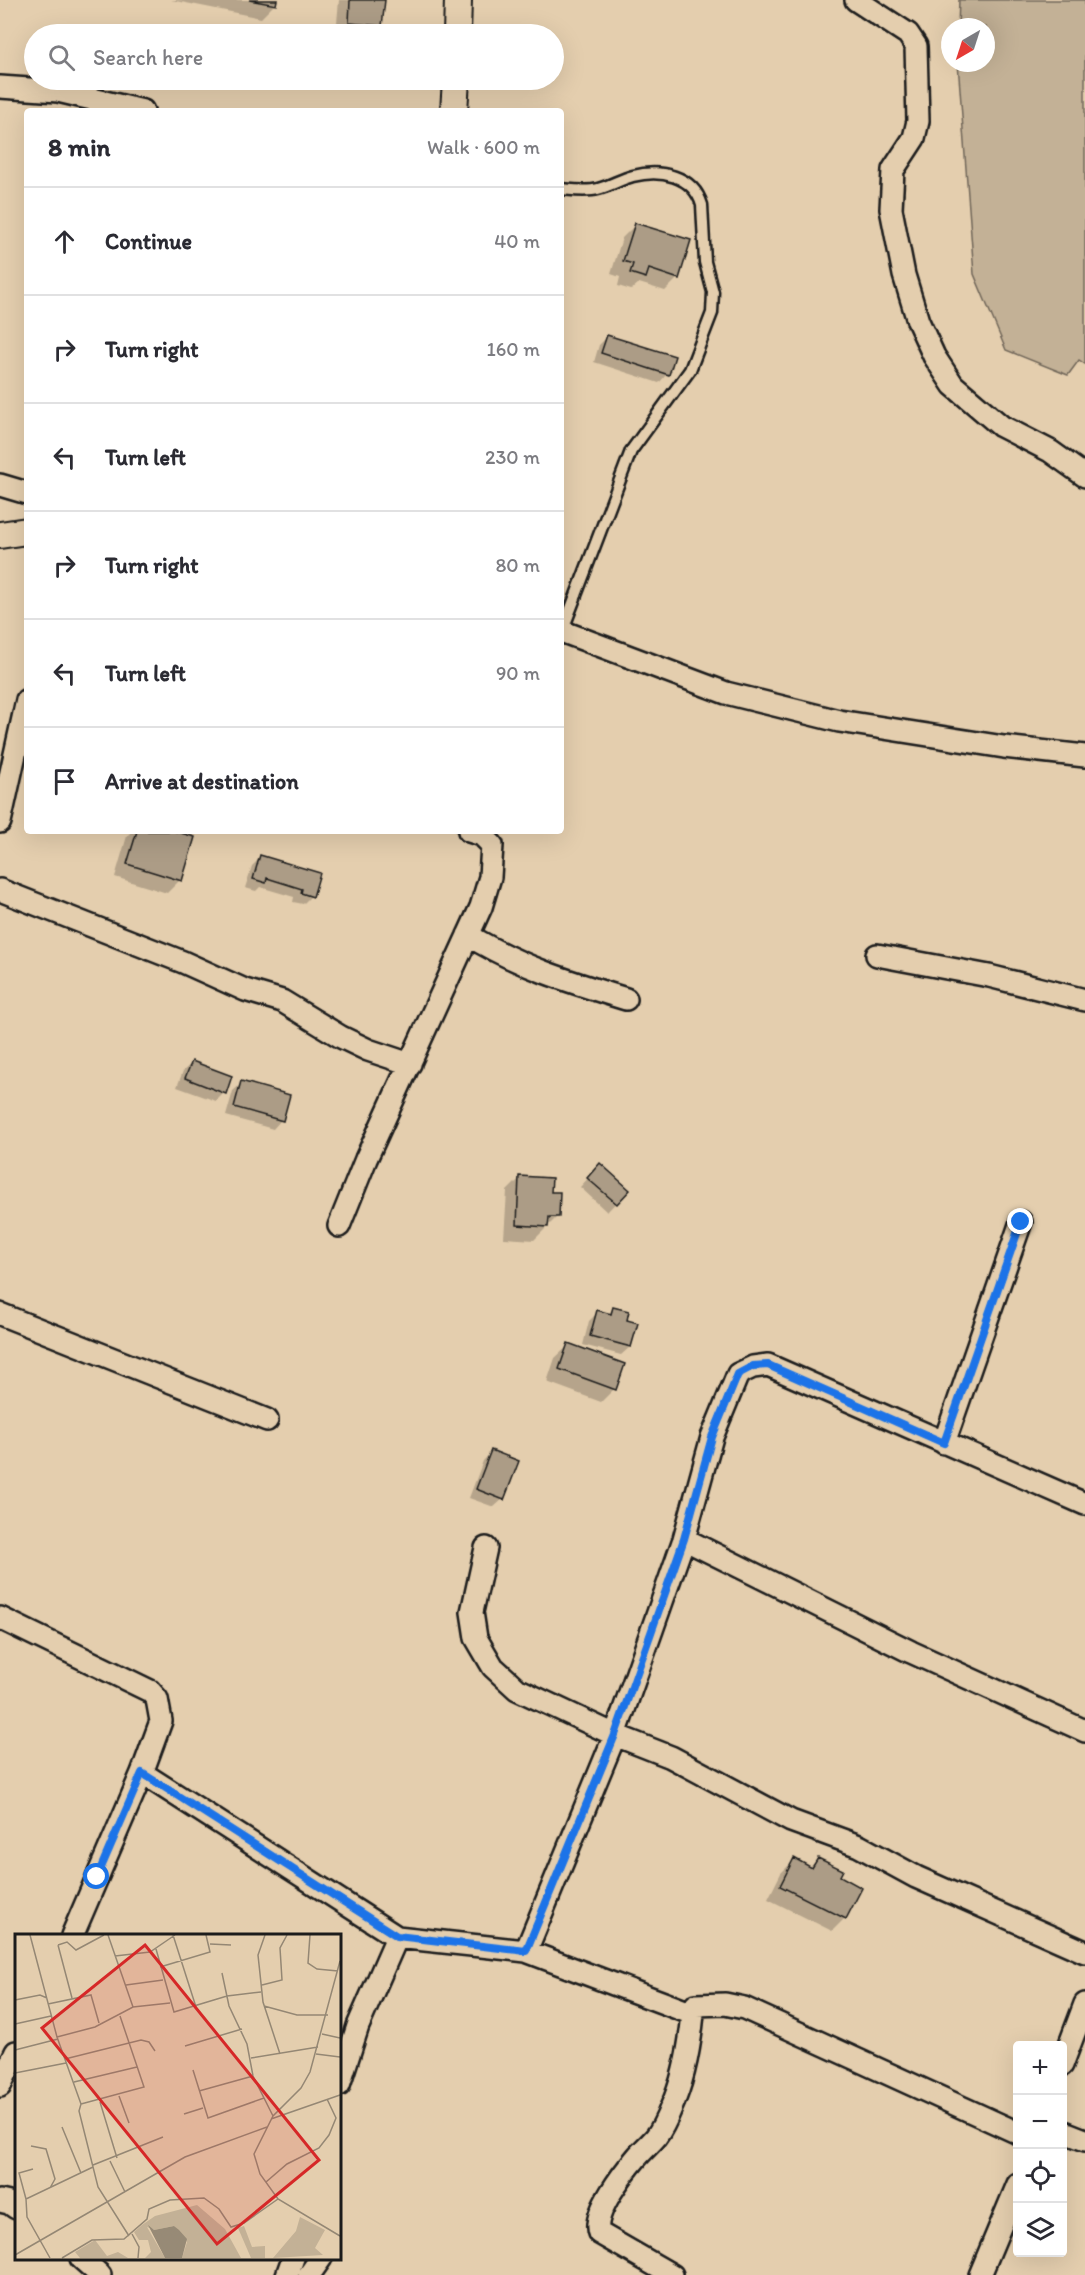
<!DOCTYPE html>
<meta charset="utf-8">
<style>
:root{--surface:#fff;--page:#f2f2f3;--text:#2b2b33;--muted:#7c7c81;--line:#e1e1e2}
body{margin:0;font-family:Itim,sans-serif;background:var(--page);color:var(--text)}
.controls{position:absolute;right:18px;bottom:18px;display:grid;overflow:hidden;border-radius:6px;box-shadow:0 6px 24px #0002}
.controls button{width:54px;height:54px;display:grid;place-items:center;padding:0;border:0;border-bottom:2px solid var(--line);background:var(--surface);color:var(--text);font:30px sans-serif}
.compass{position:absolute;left:941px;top:18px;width:54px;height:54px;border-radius:50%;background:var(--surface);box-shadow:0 6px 24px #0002;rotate:219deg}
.stop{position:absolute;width:18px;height:18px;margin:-14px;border:4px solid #1a73e8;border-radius:50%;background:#fff}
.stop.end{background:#1a73e8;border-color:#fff;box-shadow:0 2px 6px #0008}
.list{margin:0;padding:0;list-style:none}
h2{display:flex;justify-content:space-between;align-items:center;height:78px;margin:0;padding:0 24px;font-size:26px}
h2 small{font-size:20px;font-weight:400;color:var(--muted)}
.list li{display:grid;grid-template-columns:39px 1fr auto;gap:18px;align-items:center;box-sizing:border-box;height:108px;padding:0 24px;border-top:2px solid var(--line)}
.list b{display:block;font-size:22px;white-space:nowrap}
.list em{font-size:20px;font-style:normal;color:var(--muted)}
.icon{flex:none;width:33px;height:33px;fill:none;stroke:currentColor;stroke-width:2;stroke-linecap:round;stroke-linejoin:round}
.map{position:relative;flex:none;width:1085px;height:2275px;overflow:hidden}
.search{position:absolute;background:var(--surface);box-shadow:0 6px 24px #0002;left:24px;top:24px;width:540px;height:66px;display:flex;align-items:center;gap:15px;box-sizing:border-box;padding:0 21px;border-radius:33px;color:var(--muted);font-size:22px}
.panel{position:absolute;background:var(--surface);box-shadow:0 6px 24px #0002;left:24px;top:108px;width:540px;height:726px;border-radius:6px}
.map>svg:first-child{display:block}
</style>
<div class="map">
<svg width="1085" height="2275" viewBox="0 0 1085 2275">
<rect width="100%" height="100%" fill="#e4ceae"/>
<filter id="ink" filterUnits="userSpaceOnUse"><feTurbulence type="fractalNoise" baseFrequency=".0167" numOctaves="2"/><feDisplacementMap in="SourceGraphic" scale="12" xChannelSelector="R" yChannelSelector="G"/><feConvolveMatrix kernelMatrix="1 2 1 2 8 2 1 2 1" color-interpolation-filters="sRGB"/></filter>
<g filter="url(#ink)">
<path fill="#c3b196" stroke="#706659" stroke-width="1.5" d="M959,0H1085V364L1079,360L1068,375L1006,350L974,274L958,63H986V27H958Z"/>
<path fill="#0003" d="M171,0H275L274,5L261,18Z
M339,0H383L381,25L372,34H336Z
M636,224L678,278L665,291L639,283L631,290L618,286L620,277L611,274L622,238Z
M608,336L667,374L659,383L594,362L599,345Z
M132,831H169L180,880L167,893L115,877L127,836Z
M261,857L311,896L303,904L293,902L294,897L260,887L256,891L245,888L252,866Z
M192,1063L224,1093L216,1101L177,1087L183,1071Z
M242,1083L281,1120L273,1129L226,1116L233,1091Z
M592,1174L628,1190L607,1212L580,1187Z
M520,1178L549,1193L557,1217L534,1240L504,1238L507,1191Z
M614,1308L625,1321L636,1324L630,1347L621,1355L583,1345L589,1321L598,1312L607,1315Z
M569,1345L614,1389L601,1402L547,1382L555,1358Z
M491,1452L503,1499L494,1507L469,1498L483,1461Z
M818,1859L838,1877L845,1918L832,1931L768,1899L781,1873L794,1860L809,1868Z"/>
<path fill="#ac9c86" stroke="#1c1c1c" stroke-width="1.5" d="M249,0H277L276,5Z
M350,0H385L382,26L349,23Z
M635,223L691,240L679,279L649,269L646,278L630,273L633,264L623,261Z
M607,335L675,356L669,375L601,353Z
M137,831H174L195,837L182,881L127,864Z
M260,855L320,873L313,897L301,893L302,889L267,878L266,883L253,879Z
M192,1061L232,1076L226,1094L185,1078Z
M241,1081L290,1095L283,1121L234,1107Z
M600,1163L630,1190L617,1204L587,1178Z
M519,1176L552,1178L551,1192H560L559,1217H549L548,1227L517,1225Z
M613,1307L629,1311L627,1320L638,1323L631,1347L590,1336L597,1310L611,1314Z
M568,1343L625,1364L616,1390L559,1369Z
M491,1450L519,1461L504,1500L476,1489Z
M794,1858L812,1868L818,1858L843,1870L840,1876L862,1888L846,1919L780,1886Z"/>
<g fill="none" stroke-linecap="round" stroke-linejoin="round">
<g stroke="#1c1c1c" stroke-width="15">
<path id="service" d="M561,189C573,190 587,192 598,189C610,186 621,179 633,176C660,169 693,175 702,205L705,262L713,292L712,313L690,370L631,451L562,632"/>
</g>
<g stroke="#1c1c1c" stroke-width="26">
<path id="minor" d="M856,0L908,34L916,46L918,121L914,138L893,170L891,209L904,275L918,321L934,356L953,385L1001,426L1050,451L1085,476
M0,87L58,91L143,111
M0,485L27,493
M561,631L726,693L839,721L1004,747L1085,756
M0,822L27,700
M0,890L183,962L245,990L282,1001L341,1037L368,1050L410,1064
M468,935C518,966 570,982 626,999
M877,955L989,976L1085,1000
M339,1226L366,1159L481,907L490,877L492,845L482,835L469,831
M0,1314L267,1420
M944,1443L1021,1222
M684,1539L911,1652L1085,1731
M486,1548L472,1612L476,1638L493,1667L517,1689L615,1735L671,1757L791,1821L859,1846L916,1877L1085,1952
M0,1618L150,1691L157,1699L161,1721L142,1773L72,1936
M142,1773L397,1937L526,1951L693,2014L696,2005L725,2004L744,2008L1018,2133
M526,1951L615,1735L684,1539L712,1437L738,1374L753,1367L768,1365L1085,1504
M1062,2065L1085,2004
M339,2085L358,2026L397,1937
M0,2086L16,2052
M1062,2131L1085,2140
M0,2201L9,2203L16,2208
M81,2258L100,2275
M287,2275L293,2258
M309,2275L321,2258
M672,2275L599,2233C591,2214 625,2171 637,2157C643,2150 650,2144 656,2137C662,2129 667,2118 671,2108C684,2080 690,2045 693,2014
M980,2275L1018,2184"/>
</g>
<g stroke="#1c1c1c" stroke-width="30">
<path id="tertiary" d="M457,34L458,0
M454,111L456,80
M0,535L27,531"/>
</g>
<use href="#service" stroke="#e4ceae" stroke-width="10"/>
<use href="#minor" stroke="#e4ceae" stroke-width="21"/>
<use href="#tertiary" stroke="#e4ceae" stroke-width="26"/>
</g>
</g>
<g fill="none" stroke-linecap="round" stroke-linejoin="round" filter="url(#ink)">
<path stroke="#1a73e8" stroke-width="8" d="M97,1877L142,1773L397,1936L526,1951L615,1735L684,1539L712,1437L738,1374L753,1366L768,1365L944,1443L1021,1222"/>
</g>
<g transform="translate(15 1934)">
<rect width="326" height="326" fill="#e4ceae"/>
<path d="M182,271L210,295L226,324H167L172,308L159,292L139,296L132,293L150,324H130L136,318L133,306H124L119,298L127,291L140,282ZM285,283L310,296L300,314L308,321L258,324L281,297ZM229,292L237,313L250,312V324H236L223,294ZM80,306L92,322L103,318L113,324H65L60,318Z" fill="#c3b196"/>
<path d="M133,291L139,296L159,292L164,296L172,305L167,324H150Z" fill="#978a76"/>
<path fill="none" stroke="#948774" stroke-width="1.5" d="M15,1L42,103L66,170L64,177L83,253L114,302M93,1L118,73M158,1L181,73M250,1L243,21L248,68L265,120M295,1L293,29L302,35L323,37M195,10L216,11M43,11L52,8L61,16L89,1M43,11L57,64M141,15L159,78L212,62L246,58M100,22L135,18L160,1M325,27L295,138L286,154L258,182L239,220L245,240L263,265L325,302M145,33L195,18L191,1M207,39L214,72L232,110L238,142L258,182M111,51L148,46M247,51L267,46L265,14L272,1M0,66L25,61L32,64M33,70L76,61L84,89M249,72L282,81H313M0,90L36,82M307,100L325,104M42,103L80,93L118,73L155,69M170,112L227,95M0,116L43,105M301,120L325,123M236,124L303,113M50,125L126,106L134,108L140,117M178,136L193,184L249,164M0,139L51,129M59,148L122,133M184,157L238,142M104,162L114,189M85,168L102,224M66,170L129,153L105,82M169,180L188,174M256,185L325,161M47,193L66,239M16,212L31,215L40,245L35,254M95,227L110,258M78,231L148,203M251,248L272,230L304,214L314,201L321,184L312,165M11,265L4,239L18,235M117,300L124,313L123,324M0,321L170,223L252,193M35,324L12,283L11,265L78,233M47,324L77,306L109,305L132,285L134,275L155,266L189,264L204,275L216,293L229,289L263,265"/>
<path fill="#d62828" fill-opacity="0.15" stroke="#d62828" stroke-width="3" d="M130,11L304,226L202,310L27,94Z"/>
<rect width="326" height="326" fill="none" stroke="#1c1c1c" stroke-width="3"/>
</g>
</svg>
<div class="controls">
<button>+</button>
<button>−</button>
<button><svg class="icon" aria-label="locate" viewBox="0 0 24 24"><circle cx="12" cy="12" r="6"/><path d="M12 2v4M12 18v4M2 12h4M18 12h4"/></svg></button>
<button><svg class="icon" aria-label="layers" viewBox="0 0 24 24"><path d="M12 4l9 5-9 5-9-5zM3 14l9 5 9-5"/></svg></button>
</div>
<svg class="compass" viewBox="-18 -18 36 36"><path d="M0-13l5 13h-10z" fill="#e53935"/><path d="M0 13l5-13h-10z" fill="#7c7c81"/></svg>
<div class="stop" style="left:97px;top:1877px"></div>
<div class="stop end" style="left:1021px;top:1222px"></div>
<div class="search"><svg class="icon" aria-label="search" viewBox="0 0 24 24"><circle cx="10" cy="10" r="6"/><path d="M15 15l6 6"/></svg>Search here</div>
<section class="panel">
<h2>8 min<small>Walk · 600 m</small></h2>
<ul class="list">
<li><svg class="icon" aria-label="ahead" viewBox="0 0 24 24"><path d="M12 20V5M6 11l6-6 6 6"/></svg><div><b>Continue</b></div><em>40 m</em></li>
<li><svg class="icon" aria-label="right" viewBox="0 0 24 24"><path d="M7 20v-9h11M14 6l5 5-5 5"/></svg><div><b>Turn right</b></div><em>160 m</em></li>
<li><svg class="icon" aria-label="left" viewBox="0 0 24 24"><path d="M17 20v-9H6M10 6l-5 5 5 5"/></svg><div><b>Turn left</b></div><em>230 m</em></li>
<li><svg class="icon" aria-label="right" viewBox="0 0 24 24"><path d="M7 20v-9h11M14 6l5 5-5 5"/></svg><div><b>Turn right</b></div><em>80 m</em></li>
<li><svg class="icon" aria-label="left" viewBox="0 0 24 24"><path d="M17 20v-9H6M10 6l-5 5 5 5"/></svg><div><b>Turn left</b></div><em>90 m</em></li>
<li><svg class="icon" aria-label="arrive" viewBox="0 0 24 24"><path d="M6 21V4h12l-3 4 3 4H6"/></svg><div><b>Arrive at destination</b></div></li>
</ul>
</section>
</div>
